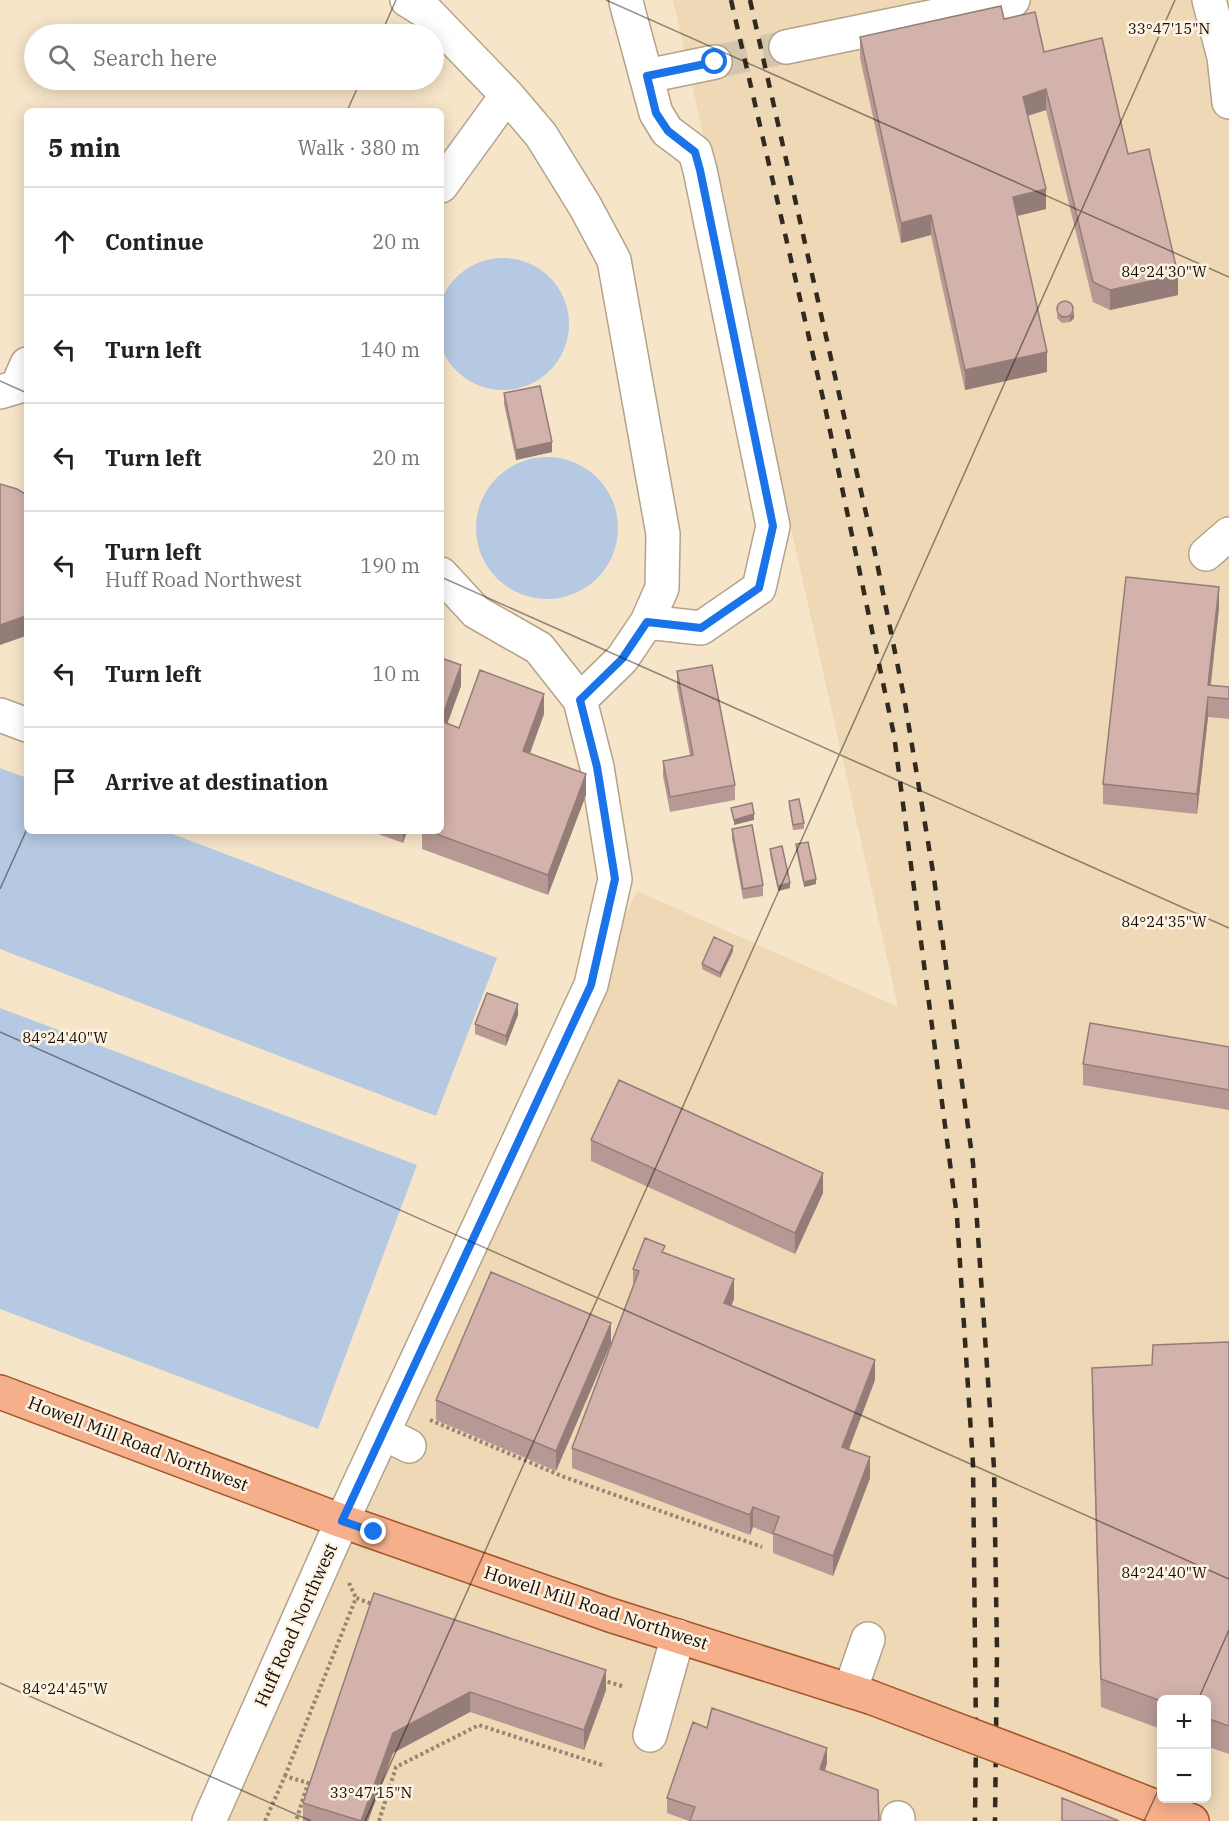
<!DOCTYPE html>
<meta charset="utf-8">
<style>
:root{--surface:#fff;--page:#f2f2f2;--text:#202124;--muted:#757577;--line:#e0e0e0}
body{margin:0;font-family:"IBM Plex Serif",serif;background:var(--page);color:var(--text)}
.controls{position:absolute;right:18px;bottom:18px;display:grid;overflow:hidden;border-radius:9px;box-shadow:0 3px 15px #0003}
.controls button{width:54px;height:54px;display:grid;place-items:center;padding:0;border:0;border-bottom:2px solid var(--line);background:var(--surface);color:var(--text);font:30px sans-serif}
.stop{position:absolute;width:18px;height:18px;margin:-14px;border:4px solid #1a73e8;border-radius:50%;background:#fff}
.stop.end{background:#1a73e8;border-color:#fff;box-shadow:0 2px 6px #0008}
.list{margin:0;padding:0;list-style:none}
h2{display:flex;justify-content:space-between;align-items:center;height:78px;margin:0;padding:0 24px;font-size:26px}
h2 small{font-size:20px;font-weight:400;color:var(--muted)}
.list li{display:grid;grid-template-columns:39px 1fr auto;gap:18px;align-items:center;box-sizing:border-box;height:108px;padding:0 24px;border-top:2px solid var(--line)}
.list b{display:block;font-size:22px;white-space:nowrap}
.list p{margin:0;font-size:20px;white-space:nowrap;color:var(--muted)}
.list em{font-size:20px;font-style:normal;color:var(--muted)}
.icon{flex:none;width:33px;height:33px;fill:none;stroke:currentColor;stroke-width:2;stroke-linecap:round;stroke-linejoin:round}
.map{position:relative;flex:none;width:1229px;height:1821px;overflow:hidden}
.search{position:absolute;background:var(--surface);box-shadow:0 3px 15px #0003;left:24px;top:24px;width:420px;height:66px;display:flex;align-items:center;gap:15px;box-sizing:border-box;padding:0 21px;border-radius:33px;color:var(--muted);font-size:22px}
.panel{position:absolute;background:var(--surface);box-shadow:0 3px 15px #0003;left:24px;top:108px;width:420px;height:726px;border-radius:9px}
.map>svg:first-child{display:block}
</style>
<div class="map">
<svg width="1229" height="1821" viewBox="0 0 1229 1821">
<rect width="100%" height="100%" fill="#f7e5c9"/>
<path fill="#eed8b6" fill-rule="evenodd" d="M673,0H1229V1821H210L351,1504L637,891L898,1007ZM1162,1700H1206V1798H1162Z"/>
<path fill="#b5c9e2" d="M437 324a66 66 0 1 1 132 0a66 66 0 1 1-132 0Z
M476 528a71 71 0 1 1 142 0a71 71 0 1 1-142 0Z
M0,768L27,778V831H165L497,958L436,1116L0,949Z
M0,1008L417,1165L318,1429L0,1309Z"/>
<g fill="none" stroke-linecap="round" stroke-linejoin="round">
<path stroke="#d5c5ac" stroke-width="33" stroke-dasharray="33 16" stroke-linecap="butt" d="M715,62L786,47"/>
<g stroke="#b4a389" stroke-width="36">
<path id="minor" d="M407,0L428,13L507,95L541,135L585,206L614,260L663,534L662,588L647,622L622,659L580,700
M1209,0L1224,57L1229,102
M626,2L656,113L667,131L695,152L700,170L773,526L759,588L701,628L647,622
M786,47L1013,0
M647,76L715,62
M441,186L507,95
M0,392L17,387L27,364
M1206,554L1229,534
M0,715L27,725
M383,1433L409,1446
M850,1691L868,1639
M650,1735L678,1636
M209,1821L342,1521L591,985L615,879L597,767L580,700L539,648L476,612L441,574
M898,1821V1818"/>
</g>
<g stroke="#a35429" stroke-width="36">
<path id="major" d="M0,1392L342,1521L610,1615L870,1697
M1060,1769L1192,1821"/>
</g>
<path stroke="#938672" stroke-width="4" stroke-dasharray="3 3" stroke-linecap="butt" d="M430,1420L564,1477L762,1547
M349,1583L356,1598
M602,1680L625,1687
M285,1776L356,1598L372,1604
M265,1821L285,1776L308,1783L296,1821
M379,1821L396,1767L479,1725L605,1766"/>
<use href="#minor" stroke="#fff" stroke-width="33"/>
<use href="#major" stroke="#f6af8b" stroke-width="33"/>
<path stroke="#312a1e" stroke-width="4.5" stroke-dasharray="10 10" stroke-linecap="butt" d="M731,0L825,407L894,735L957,1217L973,1464L976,1734L975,1821
M750,0L875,553L904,697L934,878L973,1163L994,1468L997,1650L995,1821"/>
<g stroke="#a35429" stroke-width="36" stroke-linecap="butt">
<path id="major-bridge" d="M870,1697L1060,1769"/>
</g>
<use href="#major-bridge" stroke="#f6af8b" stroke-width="33"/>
</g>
<path fill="#b69994" d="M1004,19L1044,52L1128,154L1178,295L1110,310L1093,302L1046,110L1028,116L1046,209L1017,216L1047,372L965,390L931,235L901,243L860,58V37Z
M1058,304L1074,312V318L1070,322L1062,323L1057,318Z
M504,393L552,452L516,460L504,404Z
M1219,608L1211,685L1229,687V719L1208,717L1197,814L1103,804V784Z
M441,658L461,686L447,723L459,728L544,714L530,754L586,795L548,895L422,849V831H441Z
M677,671L735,785V800L670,812L663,776V761L690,756L677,687Z
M789,801L804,823V829L793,830L789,806Z
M732,829L763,885V896L743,899L732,839Z
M370,831H407L403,843Z
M796,844L816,884L804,887L796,850Z
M770,849L790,888L778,891L770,854Z
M733,951L720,978L702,969V964Z
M518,1015L506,1046L475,1034V1024Z
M1229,1047V1110L1083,1085V1064Z
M591,1140L823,1193L795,1254L591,1161Z
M665,1253L734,1299L731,1306L875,1380L849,1449L870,1478L833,1576L773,1553V1535L753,1527L750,1535L572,1468V1448L633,1285V1269Z
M1229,1342V1754L1206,1746V1700H1161V1729L1101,1707L1092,1396V1368L1152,1365Z
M611,1343L556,1471L436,1420V1400Z
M374,1593L606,1690L584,1750L470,1712L393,1753L368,1821H303V1803Z
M707,1728L827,1763L825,1771L879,1821H689L667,1813V1798Z"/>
<path fill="#947d78" d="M1046,89V110L1023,117V97Z
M1046,189V209L1013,217V197Z
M931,215V235L901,243V223Z
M1178,275V295L1110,310V290Z
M1074,313V318L1070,322V317Z
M1047,352V372L965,390V370Z
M552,442V452L516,460V450Z
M1219,587V608L1209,697L1208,685Z
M27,614V634L23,637L0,645V625Z
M461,665V686L441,741V720Z
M544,694V714L523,771V751Z
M1208,697V717L1197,814V794Z
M586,774V795L548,895V875Z
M754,814V820L734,825V820Z
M403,831H407L403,843Z
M816,879V884L804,887V882Z
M790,883V888L778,891V886Z
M733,946V951L720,978V973Z
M518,1004V1015L506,1046V1036Z
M823,1173V1193L795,1254V1233Z
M734,1279V1299L724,1323V1303Z
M611,1323V1343L556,1471V1451Z
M875,1360V1380L842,1467V1447Z
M870,1457V1478L833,1576V1556Z
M753,1507V1527L750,1535V1515Z
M606,1670V1690L584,1750V1730Z
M470,1692V1712L393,1753L368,1821H361L393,1733Z
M827,1748V1763L820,1785V1769Z"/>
<path fill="#d4b2ac" stroke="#947d78" stroke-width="1.5" d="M1001,6L1004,19L1035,12L1044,52L1102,38L1128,154L1149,149L1178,275L1110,290L1093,282L1046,89L1023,97L1046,189L1013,197L1047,352L965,370L931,215L901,223L860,37Z
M1057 309a8 8 0 1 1 16 0a8 8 0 1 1-16 0Z
M540,386L552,442L516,450L504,393Z
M0,484L17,489L27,495V614L23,617L0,625Z
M1126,577L1219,587L1208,685L1229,687V699L1208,697L1197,794L1103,784Z
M441,658L461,665L441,720Z
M712,665L735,785L670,797L663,761L693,755L677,671Z
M480,670L544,694L523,751L586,774L548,875L428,831H441V776L443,771L441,770V721L459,728Z
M799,799L804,823L793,825L789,801Z
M752,803L754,814L734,820L731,808Z
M752,825L763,885L743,889L732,829Z
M808,842L816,879L804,882L796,844Z
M782,846L790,883L778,886L770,849Z
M714,937L733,946L720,973L702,964Z
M487,993L518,1004L506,1036L475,1024Z
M1090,1023L1229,1047V1090L1083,1064Z
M619,1080L823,1173L795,1233L591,1140Z
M645,1238L665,1246L662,1252L734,1279L724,1303L875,1360L842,1447L870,1457L833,1556L773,1533L779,1517L753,1507L750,1515L572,1448L639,1271L633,1269Z
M491,1272L611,1323L556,1451L436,1400Z
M1229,1342V1726L1206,1718V1700H1161V1701L1101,1679L1092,1368L1152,1365L1153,1345Z
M374,1593L606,1670L584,1730L470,1692L393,1733L361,1821L303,1803Z
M712,1708L827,1748L820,1769L878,1790L879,1821H690L695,1807L667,1798L693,1722L707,1728Z
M1062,1798L1119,1821H1062Z"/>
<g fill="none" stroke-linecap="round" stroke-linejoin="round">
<path stroke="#1a73e8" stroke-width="8" d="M374,1532L342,1521L591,985L615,879L597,767L580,700L622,659L647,622L701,628L759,588L773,526L700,170L695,152L668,131L656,113L647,76L715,62"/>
</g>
<path fill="none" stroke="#140e05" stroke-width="1.5" stroke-opacity="0.45" d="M606,0L1229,277M381,34L396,0M347,111L361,80M0,381L27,393M441,577L1229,928M0,889L27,829M0,1032L1229,1579M0,1683L311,1821M1198,1700L1229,1630M365,1821L1175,0M1144,1821L1162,1782"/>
<g text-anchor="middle" stroke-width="5" stroke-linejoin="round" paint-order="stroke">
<g font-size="18" fill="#140e05" stroke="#fef3e3">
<text transform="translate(138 1444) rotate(21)" y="6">Howell Mill Road Northwest</text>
<text transform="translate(596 1608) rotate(18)" y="6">Howell Mill Road Northwest</text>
<text transform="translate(296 1625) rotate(-66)" y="6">Huff Road Northwest</text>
</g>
</g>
<g font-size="15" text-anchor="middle" fill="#140e05" stroke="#fef3e3" stroke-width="5" stroke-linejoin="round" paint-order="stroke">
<text x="1169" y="34">33°47'15"N</text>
<text x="1164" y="277">84°24'30"W</text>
<text x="1164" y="927">84°24'35"W</text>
<text x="65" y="1043">84°24'40"W</text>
<text x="1164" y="1578">84°24'40"W</text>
<text x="65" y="1694">84°24'45"W</text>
<text x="371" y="1798">33°47'15"N</text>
</g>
</svg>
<div class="controls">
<button>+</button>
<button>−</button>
</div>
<div class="stop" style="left:715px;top:62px"></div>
<div class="stop end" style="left:374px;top:1532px"></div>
<div class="search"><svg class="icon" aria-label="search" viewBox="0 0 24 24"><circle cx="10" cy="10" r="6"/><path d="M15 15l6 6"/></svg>Search here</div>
<section class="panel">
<h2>5 min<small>Walk · 380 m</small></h2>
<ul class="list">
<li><svg class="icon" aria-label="ahead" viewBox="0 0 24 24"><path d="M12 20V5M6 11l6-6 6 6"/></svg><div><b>Continue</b></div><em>20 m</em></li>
<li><svg class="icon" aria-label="left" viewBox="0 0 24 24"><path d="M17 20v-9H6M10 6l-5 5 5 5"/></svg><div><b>Turn left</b></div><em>140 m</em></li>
<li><svg class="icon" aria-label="left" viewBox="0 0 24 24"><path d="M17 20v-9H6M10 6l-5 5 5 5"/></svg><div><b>Turn left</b></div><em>20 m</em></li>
<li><svg class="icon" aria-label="left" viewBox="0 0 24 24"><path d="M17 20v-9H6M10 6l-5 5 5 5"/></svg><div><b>Turn left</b><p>Huff Road Northwest</p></div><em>190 m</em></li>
<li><svg class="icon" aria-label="left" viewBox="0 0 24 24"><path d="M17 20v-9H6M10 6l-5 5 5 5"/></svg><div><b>Turn left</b></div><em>10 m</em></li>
<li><svg class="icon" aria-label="arrive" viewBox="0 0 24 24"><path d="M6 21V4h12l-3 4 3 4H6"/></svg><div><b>Arrive at destination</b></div></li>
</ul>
</section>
</div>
